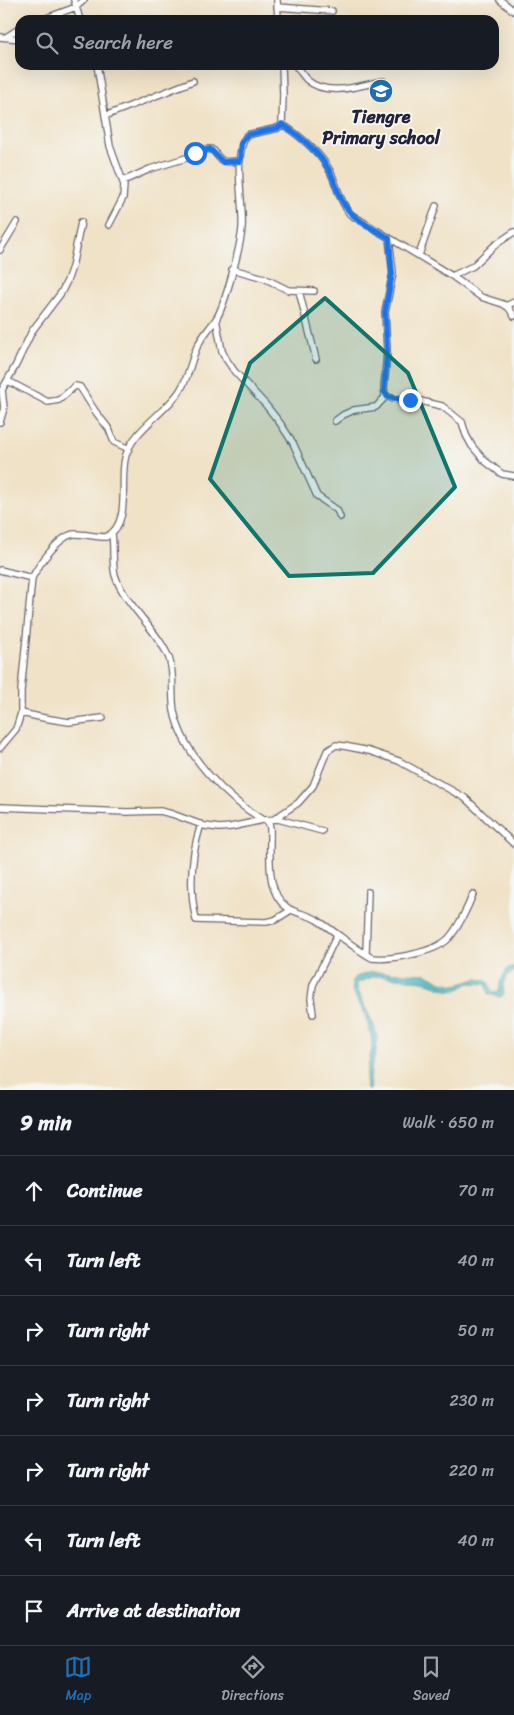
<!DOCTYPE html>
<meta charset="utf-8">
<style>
:root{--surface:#171b24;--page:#242831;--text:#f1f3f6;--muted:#9ea1a6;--line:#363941;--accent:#1f6fb2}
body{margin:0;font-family:Sriracha,sans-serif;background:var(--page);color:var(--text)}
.stop{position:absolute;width:15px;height:15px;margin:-11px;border:4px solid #1a73e8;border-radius:50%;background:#fff}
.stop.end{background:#1a73e8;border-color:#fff;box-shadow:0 1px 5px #0008}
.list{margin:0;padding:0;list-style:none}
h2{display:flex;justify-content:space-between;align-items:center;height:65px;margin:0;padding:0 20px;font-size:21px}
h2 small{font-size:16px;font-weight:400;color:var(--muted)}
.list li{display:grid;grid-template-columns:32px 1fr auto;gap:15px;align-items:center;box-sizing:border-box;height:70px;padding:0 20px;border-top:1px solid var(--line)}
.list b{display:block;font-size:19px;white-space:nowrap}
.list em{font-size:16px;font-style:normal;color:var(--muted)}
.icon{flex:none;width:28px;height:28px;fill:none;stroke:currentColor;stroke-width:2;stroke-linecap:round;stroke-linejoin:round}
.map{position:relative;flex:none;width:514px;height:1090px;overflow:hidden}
.search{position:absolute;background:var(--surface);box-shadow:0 5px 20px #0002;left:15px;right:15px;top:15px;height:55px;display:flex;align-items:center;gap:12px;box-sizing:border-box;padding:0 18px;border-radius:15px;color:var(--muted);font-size:19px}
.sheet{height:555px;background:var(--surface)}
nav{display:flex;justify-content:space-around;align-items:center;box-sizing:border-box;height:70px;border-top:1px solid var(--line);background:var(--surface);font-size:14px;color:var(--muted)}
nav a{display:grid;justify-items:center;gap:2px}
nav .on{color:var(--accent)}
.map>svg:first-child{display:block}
</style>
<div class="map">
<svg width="514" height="1090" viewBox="0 0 514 1090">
<rect width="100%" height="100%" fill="#f6f6f2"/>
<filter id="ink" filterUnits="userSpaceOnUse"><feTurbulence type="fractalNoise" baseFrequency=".02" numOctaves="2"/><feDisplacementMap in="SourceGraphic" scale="10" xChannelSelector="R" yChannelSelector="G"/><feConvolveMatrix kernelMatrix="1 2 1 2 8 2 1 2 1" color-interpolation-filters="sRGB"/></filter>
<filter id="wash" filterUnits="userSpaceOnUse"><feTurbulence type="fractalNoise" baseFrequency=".0096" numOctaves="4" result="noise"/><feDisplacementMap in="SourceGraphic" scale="20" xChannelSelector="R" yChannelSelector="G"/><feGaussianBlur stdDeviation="1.12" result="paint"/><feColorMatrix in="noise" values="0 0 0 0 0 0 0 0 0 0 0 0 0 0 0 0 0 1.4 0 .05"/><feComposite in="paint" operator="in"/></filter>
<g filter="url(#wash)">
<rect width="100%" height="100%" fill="#f0e2c7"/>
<path fill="#4dbcc5" stroke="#386f80" d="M508,968H514V972L506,976L503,985L504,994L500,997L488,994L486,984L469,983L457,990H448L423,981L381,976H375L357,983C355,992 376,1023 377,1038C378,1049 373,1060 371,1070C370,1077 370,1083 370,1090H367L366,1076L372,1049V1039L365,1014L353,992L352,985L353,979L356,977L372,972L427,974L441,982L456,985L477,979L484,980L488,982L492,991L495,993L499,992L500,982Z"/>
</g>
<g filter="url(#ink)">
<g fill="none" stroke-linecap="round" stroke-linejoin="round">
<g stroke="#6a656c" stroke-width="8">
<path id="minor" d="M74,0L80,20
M277,0L278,20
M500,0L514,11
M277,7L332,11
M41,20L76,7L84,0
M0,37L20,39
M6,37L20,28
M97,65L110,146L124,185L123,198L109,225
M295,65C299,70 303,76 307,80C328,98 360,85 383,81
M105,116L193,81
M282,124C300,136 319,151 330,171C338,187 338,198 350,214L452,276L481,297L503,304L509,308L514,316
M123,181L150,169L186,158L200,150L211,149L214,151C222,164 225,162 240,161
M389,238L393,273L385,312L387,351L384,388L385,395L393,399L416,400L442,406L462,422L466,435L472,446L485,461L502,474L514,476
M0,250L17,222
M419,255L436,206
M232,269L264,278L288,290L314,291
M452,276L473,266L495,245L514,232
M299,291L316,359
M506,306L514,302
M216,319L222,351L226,359L235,372L265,404L280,423L293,443L317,496L337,510L340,517
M8,381L48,402L59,400L75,386L80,387L95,411L109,429L114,442L129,449
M335,421L343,415L354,410L376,407L386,396
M0,422L4,408L2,390L16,365L32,331L61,293L67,281L72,267L81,222
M112,534C114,547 112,563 115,575C124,604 157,629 169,658C175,675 171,693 174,711C183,755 226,798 263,820
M0,570L32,578
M21,713L44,718L69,722L103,718
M0,748L16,729L21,713V691L32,578C38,566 60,534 75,534C85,534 96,537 106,537C134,523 117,476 127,452C136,429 165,412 179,392C189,378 190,362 197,347C202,336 210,328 216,319C225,306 241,244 242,228C244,203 232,154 247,135L278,128L282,124L283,95L282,65
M0,807L127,812L160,811L172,814L205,826L219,828L231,827L263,820L278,819L322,831
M274,819L298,803L313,786L327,751L336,745L344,746L369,751L399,761L465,798L514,844
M267,821L269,824L270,828C271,853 264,892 288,908C297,914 308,914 317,920C336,932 352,947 372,958C391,960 435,953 449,938C458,928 468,907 473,894
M201,824C191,855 189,888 196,920L266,922L275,920L291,910
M366,954L368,892
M313,1014L311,999L313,985L337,935"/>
</g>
<use href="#minor" stroke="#fff" stroke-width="5.5"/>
</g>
</g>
<g fill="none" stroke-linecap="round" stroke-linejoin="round" filter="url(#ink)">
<path stroke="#1a73e8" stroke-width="6" d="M195,153L210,149L223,162L240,161L241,144L247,135L278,128L282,124C300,136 318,151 329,170C337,184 338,200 350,212C360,223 376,230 389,238L392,274L385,312L387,351L384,391L388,397L410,400"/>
</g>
<path fill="#0f766e" fill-opacity="0.2" stroke="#0f766e" stroke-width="4" stroke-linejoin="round" d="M325,298L408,373L455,487L373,573L289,576L210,479L250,363Z"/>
<defs>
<g id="school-disc" transform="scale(1.25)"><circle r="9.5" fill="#1f6fb2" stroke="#f6f6f2"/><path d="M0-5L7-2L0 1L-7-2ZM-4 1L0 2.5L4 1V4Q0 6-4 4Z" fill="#fff"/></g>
</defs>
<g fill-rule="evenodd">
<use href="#school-disc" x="381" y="91"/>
</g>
<g text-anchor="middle" stroke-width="4" stroke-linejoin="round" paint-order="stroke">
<g font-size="18" font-weight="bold" fill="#22223b" stroke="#f6f6f2">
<text x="381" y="123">Tiengre<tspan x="381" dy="21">Primary school</tspan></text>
</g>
</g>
</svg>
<div class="stop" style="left:195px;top:153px"></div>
<div class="stop end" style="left:410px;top:400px"></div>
<div class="search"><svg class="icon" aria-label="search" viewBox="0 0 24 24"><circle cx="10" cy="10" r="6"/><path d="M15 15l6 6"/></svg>Search here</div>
</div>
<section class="sheet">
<h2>9 min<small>Walk · 650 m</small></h2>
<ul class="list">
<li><svg class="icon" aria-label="ahead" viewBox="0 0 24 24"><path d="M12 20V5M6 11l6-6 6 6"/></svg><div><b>Continue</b></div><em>70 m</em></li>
<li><svg class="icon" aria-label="left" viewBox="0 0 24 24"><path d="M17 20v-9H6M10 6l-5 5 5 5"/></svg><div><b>Turn left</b></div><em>40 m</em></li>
<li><svg class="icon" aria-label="right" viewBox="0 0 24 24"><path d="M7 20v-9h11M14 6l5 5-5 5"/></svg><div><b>Turn right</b></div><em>50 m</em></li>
<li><svg class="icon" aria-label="right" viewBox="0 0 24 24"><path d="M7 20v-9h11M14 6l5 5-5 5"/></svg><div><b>Turn right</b></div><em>230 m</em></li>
<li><svg class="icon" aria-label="right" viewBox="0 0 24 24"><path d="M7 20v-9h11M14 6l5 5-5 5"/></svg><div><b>Turn right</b></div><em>220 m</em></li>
<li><svg class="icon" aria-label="left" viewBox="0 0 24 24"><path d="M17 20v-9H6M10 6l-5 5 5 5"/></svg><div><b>Turn left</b></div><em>40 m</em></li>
<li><svg class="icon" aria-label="arrive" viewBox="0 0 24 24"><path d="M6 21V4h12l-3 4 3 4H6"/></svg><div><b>Arrive at destination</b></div></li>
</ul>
</section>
<nav>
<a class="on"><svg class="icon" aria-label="map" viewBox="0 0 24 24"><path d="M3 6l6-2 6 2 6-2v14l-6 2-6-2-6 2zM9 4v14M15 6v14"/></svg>Map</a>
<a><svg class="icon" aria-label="directions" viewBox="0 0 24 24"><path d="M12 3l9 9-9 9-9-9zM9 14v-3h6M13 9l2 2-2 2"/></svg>Directions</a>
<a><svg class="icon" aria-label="saved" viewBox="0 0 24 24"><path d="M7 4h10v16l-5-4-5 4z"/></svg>Saved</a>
</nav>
